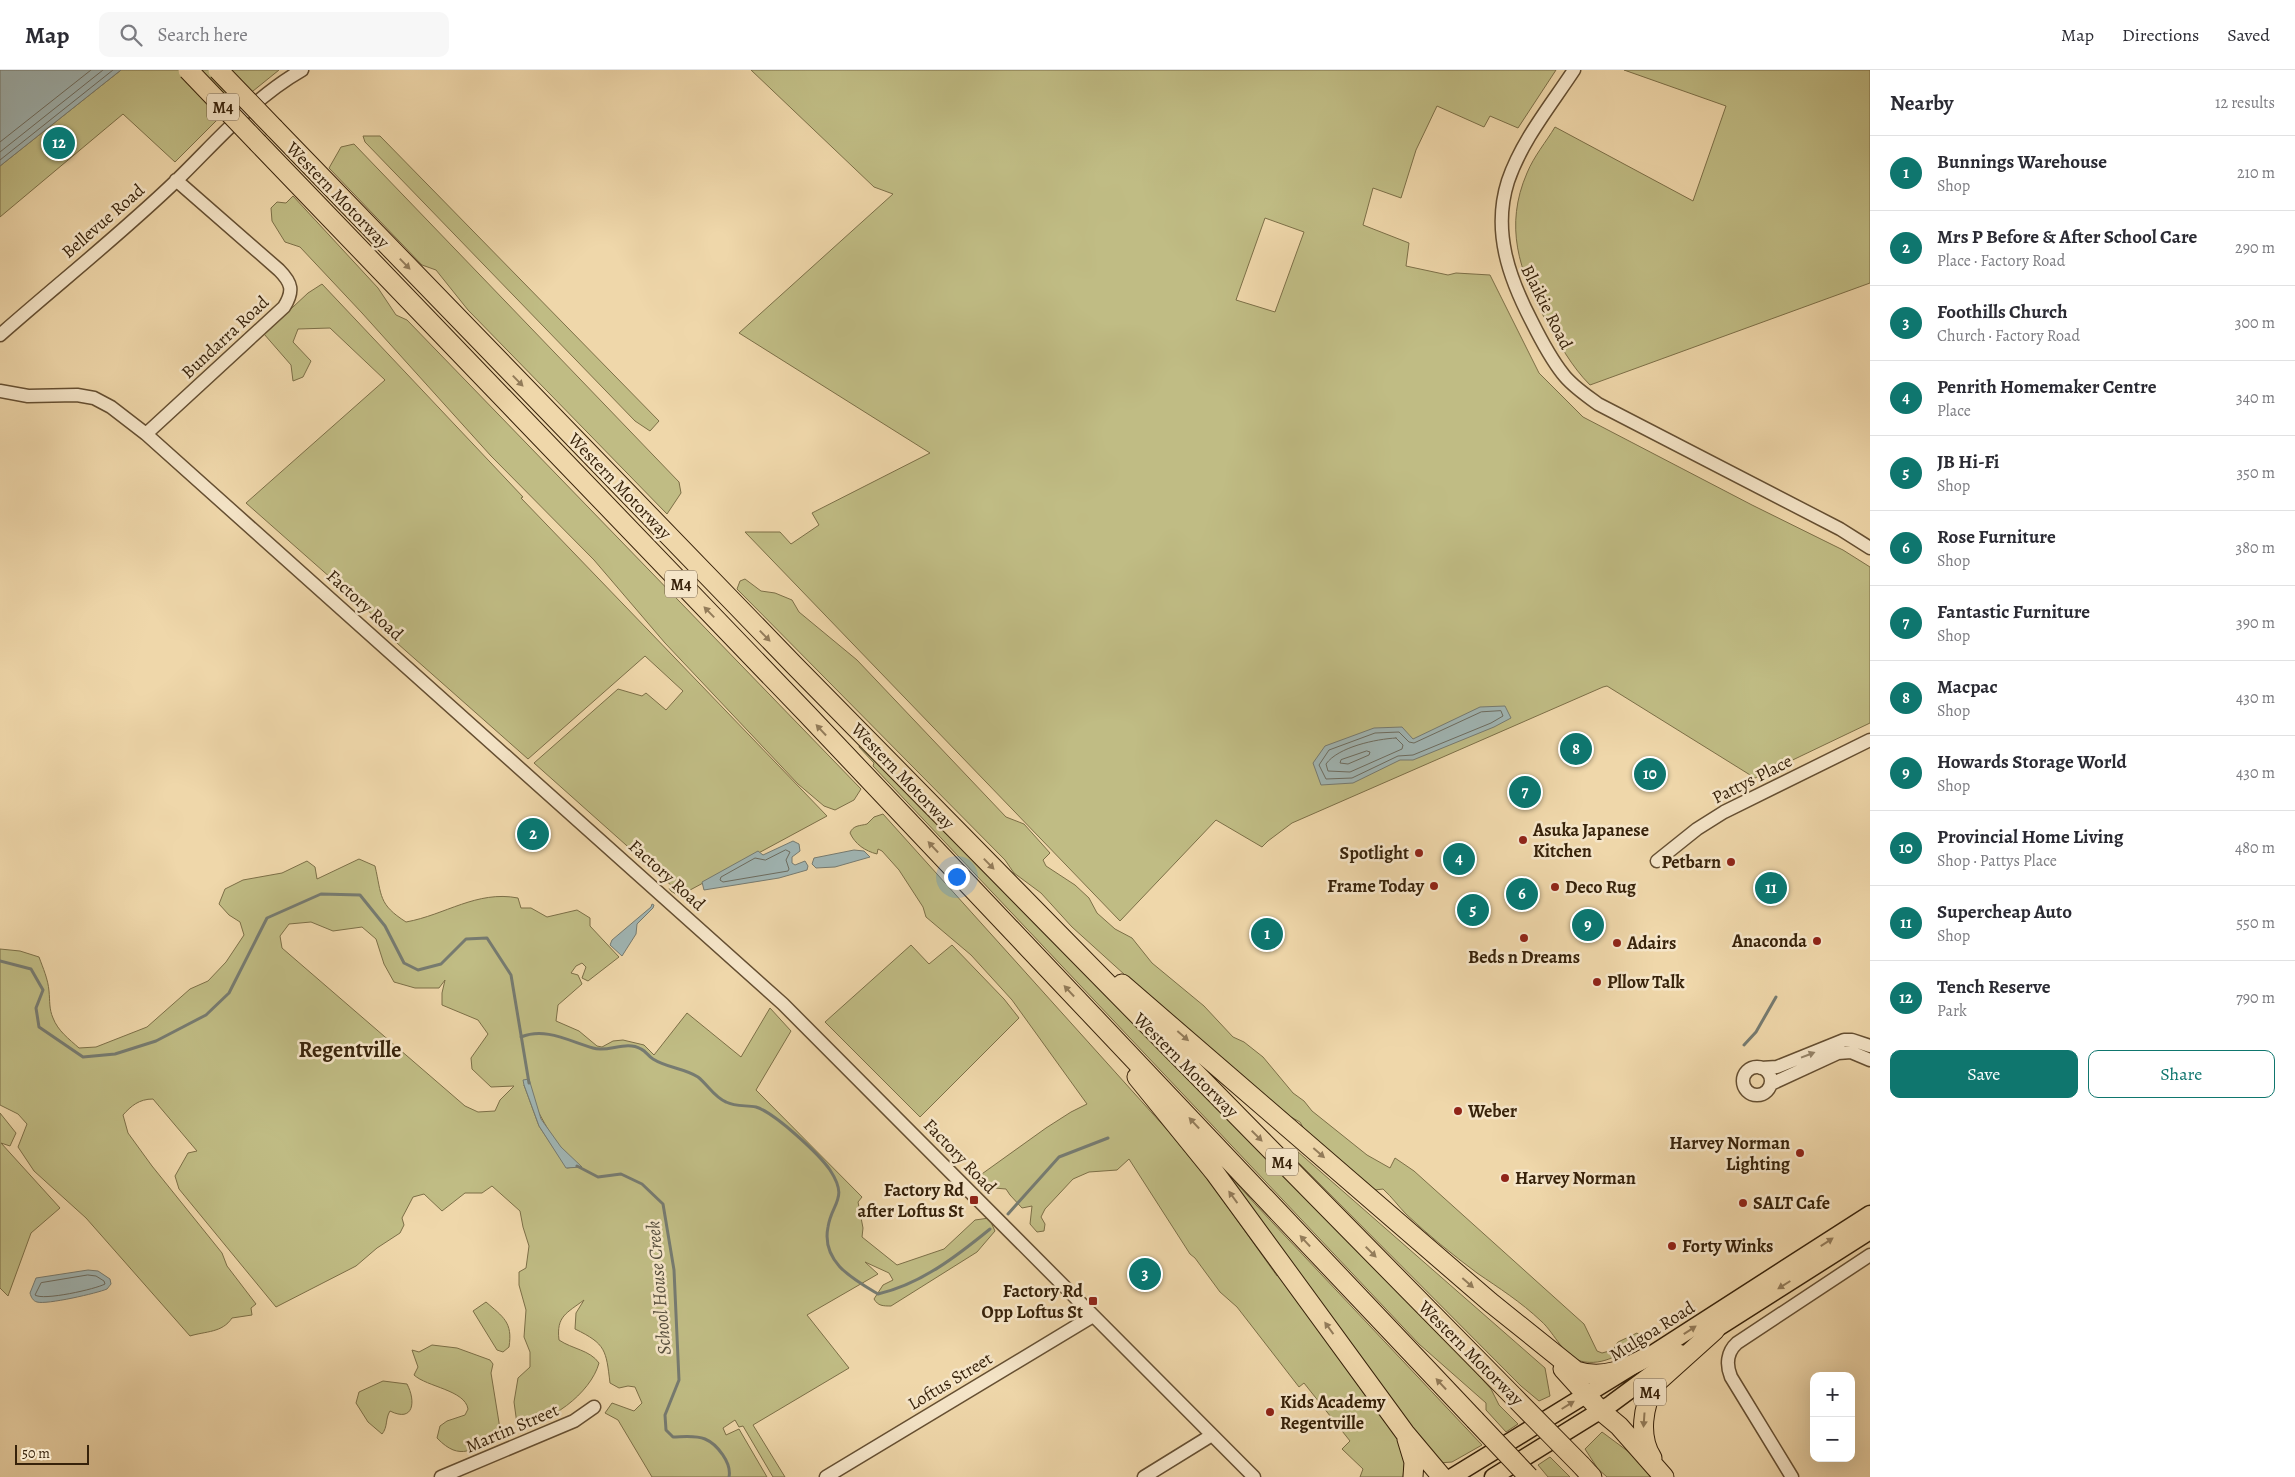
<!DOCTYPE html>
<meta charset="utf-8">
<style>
:root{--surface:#fff;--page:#f7f7f7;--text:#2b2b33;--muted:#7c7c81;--line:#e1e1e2;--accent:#0f766e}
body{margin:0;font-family:Alegreya,serif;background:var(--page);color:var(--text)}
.controls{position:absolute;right:15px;bottom:15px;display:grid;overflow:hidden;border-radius:10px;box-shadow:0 5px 20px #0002}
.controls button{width:45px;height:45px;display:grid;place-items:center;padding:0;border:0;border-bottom:1px solid var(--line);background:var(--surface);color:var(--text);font:25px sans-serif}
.scale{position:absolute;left:15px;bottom:12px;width:74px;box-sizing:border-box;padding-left:5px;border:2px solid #37220a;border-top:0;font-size:14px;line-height:18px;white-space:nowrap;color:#37220a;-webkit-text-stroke:4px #f5e5c8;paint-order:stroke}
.you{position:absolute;left:956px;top:806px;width:18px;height:18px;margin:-12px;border:4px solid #fff;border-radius:50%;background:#1a73e8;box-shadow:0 0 0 8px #1a73e833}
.badge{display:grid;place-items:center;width:32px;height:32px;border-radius:50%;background:var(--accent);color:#fff;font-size:16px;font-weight:700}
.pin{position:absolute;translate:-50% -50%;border:2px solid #fff;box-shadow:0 1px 5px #0006}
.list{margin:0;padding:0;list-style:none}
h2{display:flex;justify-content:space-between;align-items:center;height:65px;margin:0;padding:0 20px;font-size:21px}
h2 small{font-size:16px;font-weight:400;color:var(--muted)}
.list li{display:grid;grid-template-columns:32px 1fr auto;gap:15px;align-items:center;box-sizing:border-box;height:75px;padding:0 20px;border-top:1px solid var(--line)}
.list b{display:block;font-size:19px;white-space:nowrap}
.list p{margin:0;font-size:16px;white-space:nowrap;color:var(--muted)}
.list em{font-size:16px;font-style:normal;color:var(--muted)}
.actions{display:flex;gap:10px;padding:15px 20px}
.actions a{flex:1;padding:11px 0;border:1px solid var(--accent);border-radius:10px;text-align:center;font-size:18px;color:var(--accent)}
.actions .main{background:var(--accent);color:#fff}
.icon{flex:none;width:28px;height:28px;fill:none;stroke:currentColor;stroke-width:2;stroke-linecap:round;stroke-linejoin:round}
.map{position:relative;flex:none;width:1870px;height:1407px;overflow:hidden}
header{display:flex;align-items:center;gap:30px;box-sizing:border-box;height:70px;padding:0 25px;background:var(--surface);border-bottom:1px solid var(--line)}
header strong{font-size:24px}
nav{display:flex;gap:28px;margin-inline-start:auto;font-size:18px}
.search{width:350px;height:45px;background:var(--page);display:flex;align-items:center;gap:12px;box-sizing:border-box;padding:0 18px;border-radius:10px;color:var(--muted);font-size:19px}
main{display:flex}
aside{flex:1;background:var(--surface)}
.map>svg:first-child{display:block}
</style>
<header>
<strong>Map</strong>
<div class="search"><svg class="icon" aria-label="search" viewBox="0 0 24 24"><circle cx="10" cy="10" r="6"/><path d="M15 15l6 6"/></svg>Search here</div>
<nav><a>Map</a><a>Directions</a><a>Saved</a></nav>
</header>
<main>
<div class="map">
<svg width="1870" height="1407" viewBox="0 0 1870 1407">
<rect width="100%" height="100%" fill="#efd7aa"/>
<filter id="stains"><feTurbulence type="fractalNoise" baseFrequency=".004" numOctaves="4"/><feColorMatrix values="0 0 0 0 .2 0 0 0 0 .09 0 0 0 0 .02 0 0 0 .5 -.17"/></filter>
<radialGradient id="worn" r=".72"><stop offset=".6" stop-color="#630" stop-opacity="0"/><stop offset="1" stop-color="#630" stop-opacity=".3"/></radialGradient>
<path fill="#c0bc84" stroke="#7c6f47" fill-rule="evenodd" d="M121,0H279L216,51L175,92L123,44L0,147V96Z
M751,0H1556L1518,58L1490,46L1484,57L1437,36L1416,80L1401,128L1373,118L1363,155L1409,173L1406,196L1448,205L1456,203L1490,205L1539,303L1583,347L1752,435L1843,480L1870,497V653L1755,708L1607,616L1603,617L1292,753L1268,771L1262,777L1216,750L1120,851L745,462H780L791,474L819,455L812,443L930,383L739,263L893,124L874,117ZM1265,148L1304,162L1275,242L1236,230Z
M1624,0H1870V213L1590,315C1571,296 1559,273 1545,249C1519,201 1504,156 1527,103C1534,86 1546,72 1555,57L1693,131L1726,36Z
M363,66H380L659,351L650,361L635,351L365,72Z
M354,74L679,412L681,423L667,444L468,240L436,200L422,195L329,98L341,77Z
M293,126L378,218L396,245L407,250L861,719L854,730L835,740L824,736L798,714L665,573L594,490L491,386L362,243L300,177L285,172L272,151L271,138L277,132L286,133Z
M322,214L523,427L521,428L827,746L679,826L671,821L669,818L672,816L534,693L618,619L642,626L646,623L666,640L683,621L645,586L528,689L380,558L383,554L246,433L385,310L330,258L298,259L293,272L311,291L303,307L293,311L291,295L264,264L308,223Z
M745,509L761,521L775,523L792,530L799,542L857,590L1006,747L1024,754L1050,783L1043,790L1046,796L1075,815L1089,828L1097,843L1115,859L1132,868L1152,893L1204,936L1233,967L1244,972L1263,987L1293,1023L1304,1031L1312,1041L1367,1085L1390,1098L1395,1088L1414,1101L1584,1254L1597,1281L1602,1283L1613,1280L1618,1272L1637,1263L1642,1267C1627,1281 1607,1295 1585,1292C1564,1289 1555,1263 1541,1251C1521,1232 1499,1218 1477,1203C1453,1185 1428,1165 1406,1144C1399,1137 1392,1127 1383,1119L1375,1120L1304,1059L1300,1052L1291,1047L1178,953L1072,857L1041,823L1014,803L1005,790L737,519L740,511Z
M860,674L1473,1299L1491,1319L1499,1335L1518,1354L1506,1362L1486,1340V1333L1419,1274L873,696L874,693L859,677Z
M883,744L1170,1063L1212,1115L1277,1206L1279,1204L1377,1342L1387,1350L1406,1377L1403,1407H1360L1363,1399L1342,1379L1350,1371L1304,1313L1299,1317L1237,1237L1220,1222L1195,1188L1190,1184L1129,1089L1117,1100L1089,1102L1073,1109L1045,1139L1041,1147L1045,1154L1044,1161L1037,1162L1030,1154L1032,1136L1022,1138L1010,1125L1006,1119L994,1118L979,1106L1046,1058L1071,1042L1087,1034L1012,930L971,885L926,847L923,837L899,800L882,781L878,779L877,784C865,781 855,774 850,763C853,755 860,756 867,754L874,747Z
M359,789L375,796C382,826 378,834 406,852C445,845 477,820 518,828L521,838H531L547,847L577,840L590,848V856L619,887L588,911L582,908L586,897L582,893L576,896L571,903L578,905L582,914L558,935L556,951L579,961L597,976L602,977L613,971L623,970L644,975L654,985L687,943L741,987L770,938L791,961L756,1020L862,1127L858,1132L863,1158L862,1167L897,1195L944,1179L975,1150L989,1148L995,1161L977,1182L891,1236C883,1236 878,1236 874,1229L883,1215L893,1210L889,1203L865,1192L878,1204L807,1245L849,1298L753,1355L785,1407H773L743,1356L739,1357L735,1350L723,1358L726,1365L739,1359L767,1407H652L618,1350L605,1343L612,1333L634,1341L642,1333L635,1317L628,1316L619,1318L610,1313C606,1280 606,1274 575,1259L576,1243L584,1230C567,1243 556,1246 559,1270C572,1279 590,1280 599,1293C591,1323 548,1356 517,1354L514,1332L518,1308L530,1297V1282L524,1267L526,1240L519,1215V1202L526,1198L529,1176L523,1157L520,1141L492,1116L482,1123H465L442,1141L424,1124L413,1127L402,1148L404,1155L400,1163L377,1178L356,1196L276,1237L179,1119L175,1106L188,1083L197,1081L153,1029C139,1029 131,1036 123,1045L128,1063L152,1096L222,1183L227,1196L256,1234L251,1238L252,1245L232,1248C222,1263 206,1261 190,1266L86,1148L34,1101L18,1077L27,1054L18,1044L0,1035V879L20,881L39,887C43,898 48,909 49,921C50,931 49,939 53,948C58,961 69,969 79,978L96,977L147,957L190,919L208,911L226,892L244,865L240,852L229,845L219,834L225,819L243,810L282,803L307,791L315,797L317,809ZM311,852L333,861L362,857L376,869L384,894L394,912L415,918H439L445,910L442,923V935L478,950L488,964L471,988L472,999L491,1017L514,1016L500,1030L495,1041L478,1042L465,1036L282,878L280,866L289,854ZM524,1015C540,1042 553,1079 581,1096L567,1098L539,1056Z
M911,875L929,894L952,875L1004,929L1019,948L920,1047L825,952Z
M0,1043L16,1063L10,1076L1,1073L60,1138L31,1163L8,1226L0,1218Z
M1297,1081L1545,1298L1550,1326L1539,1331L1521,1316L1293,1087Z
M1222,1097L1256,1135L1482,1375L1452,1392L1439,1393L1434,1389Z
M486,1232C503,1247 513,1252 509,1277L503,1282L497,1280L473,1241Z
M432,1275L457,1278L490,1290L493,1294L491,1303L501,1365L498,1370C472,1377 461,1393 437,1368L440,1356L447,1351L465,1345L468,1339C465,1320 427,1317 414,1305L418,1297L412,1280L419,1282Z
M383,1311L407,1314C416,1331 414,1353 390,1341C385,1349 388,1357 382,1364L368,1352L356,1333L359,1322Z
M1602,1362L1637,1388L1653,1407H1607L1598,1399L1585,1379Z
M1550,1387L1570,1407H1548L1538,1395Z"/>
<path fill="#a0b6b5" stroke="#767b71" d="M0,0H121L0,96Z
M1505,636L1511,648L1494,657L1413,690H1400L1353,713L1321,715L1313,693L1325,676L1374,658L1402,657L1413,669L1480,637Z
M793,771L799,774L800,781L792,787V793L795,795L805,791L808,796L807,800L779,808L704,820L702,812L758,781L763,785Z
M854,780L864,781L870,787L835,797L816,798L812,794L814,788Z
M652,834L654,835L653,838L637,854L636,864L622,886L610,875L612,870L651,837Z
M529,1009L541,1049L561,1077L582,1097L566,1098L539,1056L524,1015L523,1010Z
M88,1200L98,1201L110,1209L111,1214L107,1219C98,1223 46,1235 37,1232C33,1231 31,1227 30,1223L36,1208Z"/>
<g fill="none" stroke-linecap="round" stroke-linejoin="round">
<path stroke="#6c6c60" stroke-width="1" d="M0,72L91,0
M0,82L103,0
M0,90L113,0
M1501,641L1503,646L1491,653L1413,685L1398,686L1352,708L1326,709L1319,695L1329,680L1375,663L1399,662L1409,672L1414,673L1481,642Z
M1396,668L1403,675L1402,679L1350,702L1328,701L1326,694C1338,677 1376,669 1396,668Z
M1367,681L1370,682L1369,685L1348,694L1340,693L1341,690Z
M786,780L790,782L786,790L789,799L788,801L723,812L720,810L721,807L755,788L765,790Z
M88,1205L96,1206L104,1211L105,1214C96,1219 43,1231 35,1225L41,1213Z"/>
<path stroke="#767b71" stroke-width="3" d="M0,891L31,899L43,920L36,938L39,957L83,987L115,984L156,971L206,945L229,923L267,848L321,824L360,825L385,856L404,893L418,900L441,894L466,869L487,868L511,905L529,1013
M521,967C545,957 569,971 593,978C608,983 626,970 641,979C646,981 648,986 653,989C667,998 684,998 698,1007C708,1015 714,1027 726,1032C736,1037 746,1035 756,1037C775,1043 819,1084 830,1100C849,1129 832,1132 828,1157C821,1192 853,1209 878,1224C921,1214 957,1186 990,1159
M1744,975L1756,962L1776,927
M577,1096L598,1107L621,1104L642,1114L663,1134L674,1200L679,1310L665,1345L666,1360L673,1367C682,1367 695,1365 705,1369C717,1374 732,1393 729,1407
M1008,1144L1059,1087L1108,1068"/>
<g stroke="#654f32" stroke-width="15">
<path id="minor" d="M1574,0C1551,35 1522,70 1508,111C1492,161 1509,208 1532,252C1541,270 1551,289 1563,304C1572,316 1586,325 1598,334L1840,459L1870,478
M0,265C59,213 121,164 177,110C217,71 253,28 302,0
M0,321L28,326L77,325L94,328L111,337L146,364L783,934L1254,1407
M146,364L284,237C294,221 292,213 279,200L176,110
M1657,791L1697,759L1724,742L1870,670
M1743 1011a14 14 0 1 1 28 0a14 14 0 1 1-28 0Z
M1761,998L1777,997L1844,970H1852L1870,976
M1771,1014L1838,983L1851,982L1870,990
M441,1407L574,1351L594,1337
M826,1407L1093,1246
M1144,1407L1212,1365
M1792,1407L1731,1307C1726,1295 1727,1282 1737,1273L1870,1185"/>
</g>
<g stroke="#37220a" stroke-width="19">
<path id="major" d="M1705,1266L1870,1161
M1452,1407L1649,1286L1870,1144
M1493,1407L1611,1334L1680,1283"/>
</g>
<g stroke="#37220a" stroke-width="21">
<path id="highway" d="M274,58L794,595L1513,1326
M258,73L807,644L1475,1350
M1122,914L1490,1232L1576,1301C1604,1310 1625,1299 1649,1286
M1137,1007L1215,1103L1405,1363L1442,1407
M1563,1299L1601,1341L1619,1356L1664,1407
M1407,1369L1414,1392L1413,1407
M1652,1388C1638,1366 1643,1336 1655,1314L1715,1260
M1581,1395L1592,1407"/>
</g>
<use href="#minor" stroke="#f5e5c8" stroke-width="12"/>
<use href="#major" stroke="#efd7aa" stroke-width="16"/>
<use href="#highway" stroke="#efd7aa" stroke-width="19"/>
<g stroke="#37220a" stroke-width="21" stroke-linecap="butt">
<path id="highway-bridge" d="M188,0L258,73
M218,0L274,58
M1513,1326L1581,1395
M1475,1350L1529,1407"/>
</g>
<use href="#highway-bridge" stroke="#efd7aa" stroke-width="19"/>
</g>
<defs><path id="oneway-solid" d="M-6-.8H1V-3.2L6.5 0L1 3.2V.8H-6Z" transform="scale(1.25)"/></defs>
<g fill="#937c5a">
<use href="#oneway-solid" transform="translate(405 194) rotate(46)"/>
<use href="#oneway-solid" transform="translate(518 311) rotate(46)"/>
<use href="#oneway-solid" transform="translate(709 542) rotate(-134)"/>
<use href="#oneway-solid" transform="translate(765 566) rotate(46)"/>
<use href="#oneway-solid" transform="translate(821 660) rotate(-133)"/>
<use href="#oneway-solid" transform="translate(933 777) rotate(-133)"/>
<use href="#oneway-solid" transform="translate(989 794) rotate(46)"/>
<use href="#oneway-solid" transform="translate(1069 921) rotate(-133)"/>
<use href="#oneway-solid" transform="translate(1183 966) rotate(41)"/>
<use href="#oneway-solid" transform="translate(1194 1053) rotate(-133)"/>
<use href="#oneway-solid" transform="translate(1257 1066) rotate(45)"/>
<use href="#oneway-solid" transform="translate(1319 1083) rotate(41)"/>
<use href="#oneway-solid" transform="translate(1233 1127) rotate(-126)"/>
<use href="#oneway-solid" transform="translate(1305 1171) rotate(-133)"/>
<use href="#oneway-solid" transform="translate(1827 1172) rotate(-33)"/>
<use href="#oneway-solid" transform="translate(1371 1182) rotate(45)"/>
<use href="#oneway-solid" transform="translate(1468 1213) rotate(41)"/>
<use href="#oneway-solid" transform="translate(1784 1215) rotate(148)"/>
<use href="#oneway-solid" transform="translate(1329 1258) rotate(-126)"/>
<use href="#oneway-solid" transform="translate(1690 1260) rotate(-33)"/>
<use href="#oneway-solid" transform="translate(1441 1314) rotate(-133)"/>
<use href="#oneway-solid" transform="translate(1568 1335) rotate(-32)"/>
<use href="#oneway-solid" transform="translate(1644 1350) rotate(94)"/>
</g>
<use fill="#968469" href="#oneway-solid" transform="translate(1808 985) rotate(-21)"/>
<g fill="#8f2418" stroke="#f5e5c8" stroke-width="2">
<circle cx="1523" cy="770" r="5"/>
<circle cx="1419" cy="783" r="5"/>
<circle cx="1731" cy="792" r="5"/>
<circle cx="1434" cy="816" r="5"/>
<circle cx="1555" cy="817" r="5"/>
<circle cx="1524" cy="868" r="5"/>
<circle cx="1817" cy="871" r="5"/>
<circle cx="1617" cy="873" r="5"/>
<circle cx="1597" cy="912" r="5"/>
<circle cx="1458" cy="1041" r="5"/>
<circle cx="1800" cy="1083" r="5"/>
<circle cx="1505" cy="1108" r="5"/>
<rect x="969" y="1125" width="10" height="10" rx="2.5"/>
<circle cx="1743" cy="1133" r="5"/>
<circle cx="1672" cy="1176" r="5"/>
<rect x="1088" y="1226" width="10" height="10" rx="2.5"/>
<circle cx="1270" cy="1342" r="5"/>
</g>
<g text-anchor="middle" stroke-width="5" stroke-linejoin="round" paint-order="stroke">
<g fill="#f5e5c8" stroke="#705c43" stroke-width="1">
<rect x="207" y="23.5" width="32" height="27" rx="4"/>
<rect x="665" y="500.5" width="32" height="27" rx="4"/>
<rect x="1266" y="1078.5" width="32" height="27" rx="4"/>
<rect x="1634" y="1308.5" width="32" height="27" rx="4"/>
</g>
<g font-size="16" font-weight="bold" fill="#37220a">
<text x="223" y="43">M4</text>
<text x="681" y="520">M4</text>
<text x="1282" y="1098">M4</text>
<text x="1650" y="1328">M4</text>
</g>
<g font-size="18" fill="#37220a" stroke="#f5e5c8">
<text transform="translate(338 125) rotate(46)" y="6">Western Motorway</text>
<text transform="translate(103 151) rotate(-41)" y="6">Bellevue Road</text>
<text transform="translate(1547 237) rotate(63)" y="6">Blaikie Road</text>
<text transform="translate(225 267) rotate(-43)" y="6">Bundarra Road</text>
<text transform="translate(620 416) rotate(46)" y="6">Western Motorway</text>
<text transform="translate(365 535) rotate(42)" y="6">Factory Road</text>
<text transform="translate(903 706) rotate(46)" y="6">Western Motorway</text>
<text transform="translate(1752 709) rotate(-27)" y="6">Pattys Place</text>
<text transform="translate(667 805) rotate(42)" y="6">Factory Road</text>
<text transform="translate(1186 995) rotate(45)" y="6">Western Motorway</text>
<text transform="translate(960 1086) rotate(46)" y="6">Factory Road</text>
<text transform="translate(1652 1261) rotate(-32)" y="6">Mulgoa Road</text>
<text transform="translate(1471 1283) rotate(45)" y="6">Western Motorway</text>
<text transform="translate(950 1311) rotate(-31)" y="6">Loftus Street</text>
<text transform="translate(512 1358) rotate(-23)" y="6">Martin Street</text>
</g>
<g font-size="18" font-weight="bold" fill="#37220a" stroke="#f5e5c8" text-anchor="start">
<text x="1533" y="766">Asuka Japanese<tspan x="1533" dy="21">Kitchen</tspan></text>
<text x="1409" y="789" text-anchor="end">Spotlight</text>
<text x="1721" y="798" text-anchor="end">Petbarn</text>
<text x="1424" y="822" text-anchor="end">Frame Today</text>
<text x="1565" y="823">Deco Rug</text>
<text x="1807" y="877" text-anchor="end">Anaconda</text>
<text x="1627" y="879">Adairs</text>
<text x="1524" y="893" text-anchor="middle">Beds n Dreams</text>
<text x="1607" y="918">Pllow Talk</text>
<text x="1468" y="1047">Weber</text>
<text x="1790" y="1079" text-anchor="end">Harvey Norman<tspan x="1790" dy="21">Lighting</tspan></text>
<text x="1515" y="1114">Harvey Norman</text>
<text x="964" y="1126" text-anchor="end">Factory Rd<tspan x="964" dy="21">after Loftus St</tspan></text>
<text x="1753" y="1139">SALT Cafe</text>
<text x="1682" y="1182">Forty Winks</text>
<text x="1083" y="1227" text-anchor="end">Factory Rd<tspan x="1083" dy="21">Opp Loftus St</tspan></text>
<text x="1280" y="1338">Kids Academy<tspan x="1280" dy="21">Regentville</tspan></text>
</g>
<g font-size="19" font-style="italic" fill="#564e3d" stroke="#f5e5c8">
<text transform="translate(658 1218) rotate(-95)" y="7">School House Creek</text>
</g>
<g font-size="22" font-weight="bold" fill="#37220a" stroke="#f5e5c8">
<text x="350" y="987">Regentville</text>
</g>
</g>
<rect width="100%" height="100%" filter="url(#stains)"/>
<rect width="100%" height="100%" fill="url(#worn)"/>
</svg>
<div class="controls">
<button>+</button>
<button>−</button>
</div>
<div class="scale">50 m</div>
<div class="you"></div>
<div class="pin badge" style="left:1267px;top:864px">1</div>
<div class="pin badge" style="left:533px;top:764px">2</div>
<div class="pin badge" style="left:1145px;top:1204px">3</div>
<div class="pin badge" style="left:1459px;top:789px">4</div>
<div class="pin badge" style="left:1473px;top:840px">5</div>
<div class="pin badge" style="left:1522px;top:824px">6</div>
<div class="pin badge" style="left:1525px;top:722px">7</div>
<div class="pin badge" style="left:1576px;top:679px">8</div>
<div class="pin badge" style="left:1588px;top:855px">9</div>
<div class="pin badge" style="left:1650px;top:704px">10</div>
<div class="pin badge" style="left:1771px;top:818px">11</div>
<div class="pin badge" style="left:59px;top:73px">12</div>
</div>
<aside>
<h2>Nearby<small>12 results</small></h2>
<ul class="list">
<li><span class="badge">1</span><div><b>Bunnings Warehouse</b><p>Shop</p></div><em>210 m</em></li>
<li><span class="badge">2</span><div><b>Mrs P Before &amp; After School Care</b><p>Place · Factory Road</p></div><em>290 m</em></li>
<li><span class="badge">3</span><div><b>Foothills Church</b><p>Church · Factory Road</p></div><em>300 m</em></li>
<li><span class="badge">4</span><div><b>Penrith Homemaker Centre</b><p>Place</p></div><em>340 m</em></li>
<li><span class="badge">5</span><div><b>JB Hi-Fi</b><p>Shop</p></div><em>350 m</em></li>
<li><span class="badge">6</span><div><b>Rose Furniture</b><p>Shop</p></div><em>380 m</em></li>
<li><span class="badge">7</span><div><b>Fantastic Furniture</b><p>Shop</p></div><em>390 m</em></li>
<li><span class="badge">8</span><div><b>Macpac</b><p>Shop</p></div><em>430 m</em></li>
<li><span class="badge">9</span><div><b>Howards Storage World</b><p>Shop</p></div><em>430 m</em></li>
<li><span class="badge">10</span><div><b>Provincial Home Living</b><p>Shop · Pattys Place</p></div><em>480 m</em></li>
<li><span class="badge">11</span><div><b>Supercheap Auto</b><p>Shop</p></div><em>550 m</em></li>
<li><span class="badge">12</span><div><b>Tench Reserve</b><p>Park</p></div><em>790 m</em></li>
</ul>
<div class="actions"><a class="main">Save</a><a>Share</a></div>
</aside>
</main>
